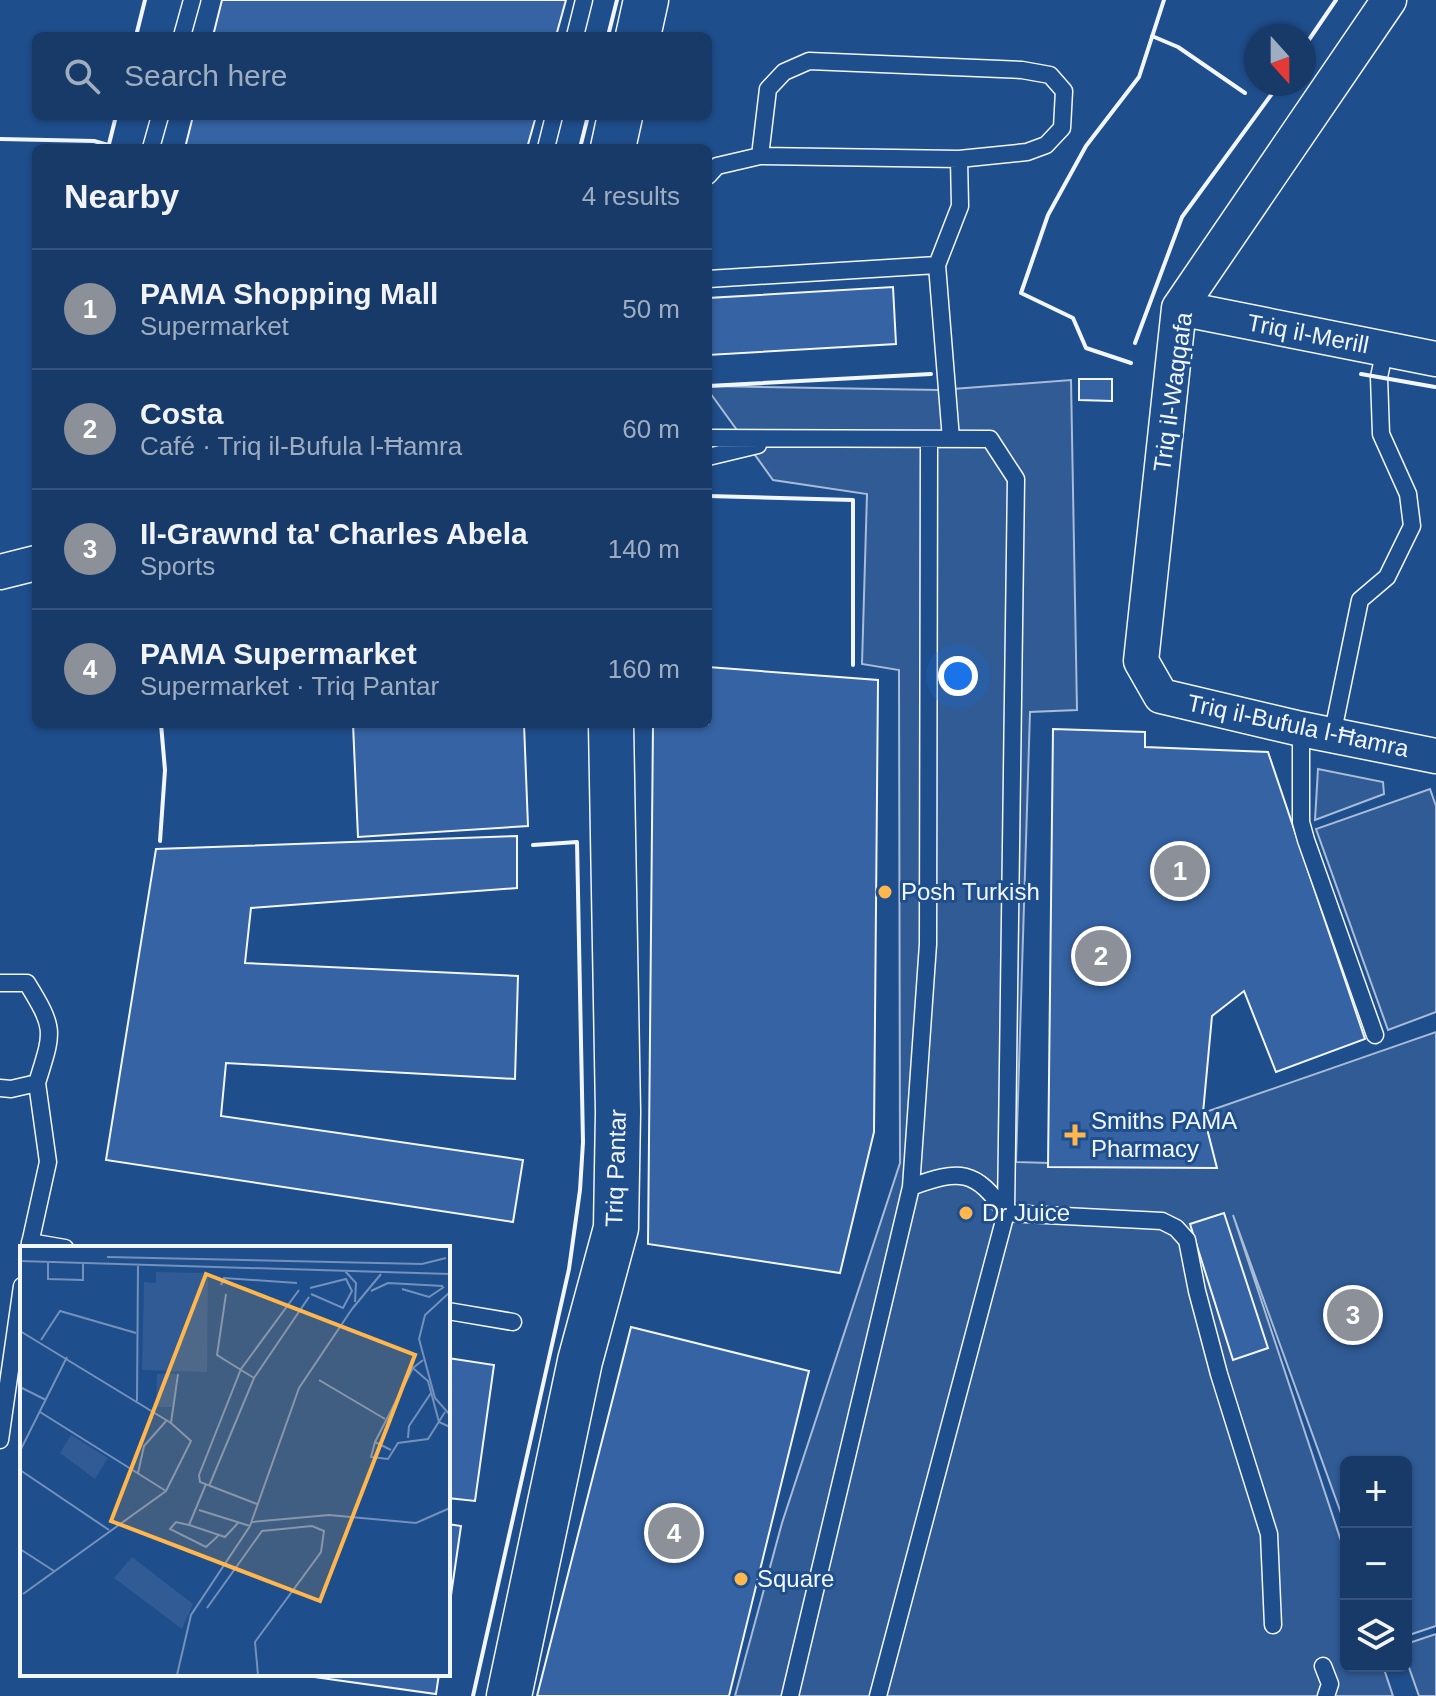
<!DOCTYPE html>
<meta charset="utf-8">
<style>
:root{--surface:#173a69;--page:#20416f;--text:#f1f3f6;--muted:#9eadc0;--line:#36547d;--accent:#8c9099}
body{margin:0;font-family:Helvetica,sans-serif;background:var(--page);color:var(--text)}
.controls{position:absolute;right:24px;bottom:24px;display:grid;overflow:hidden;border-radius:12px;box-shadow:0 2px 6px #0004}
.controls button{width:72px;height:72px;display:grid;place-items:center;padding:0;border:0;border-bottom:2px solid var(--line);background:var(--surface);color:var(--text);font:40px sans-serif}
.compass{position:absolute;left:1244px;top:24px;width:72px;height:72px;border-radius:50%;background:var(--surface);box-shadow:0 2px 6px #0004;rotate:159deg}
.you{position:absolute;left:958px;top:676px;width:28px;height:28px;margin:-20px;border:6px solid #fff;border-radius:50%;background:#1a73e8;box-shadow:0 0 0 12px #1a73e833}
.badge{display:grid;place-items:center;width:52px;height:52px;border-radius:50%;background:var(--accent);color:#fff;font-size:26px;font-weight:700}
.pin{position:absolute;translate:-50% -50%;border:4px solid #fff;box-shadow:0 2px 8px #0006}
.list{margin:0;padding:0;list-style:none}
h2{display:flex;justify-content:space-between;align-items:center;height:104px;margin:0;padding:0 32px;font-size:34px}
h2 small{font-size:26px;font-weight:400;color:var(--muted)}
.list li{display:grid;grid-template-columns:52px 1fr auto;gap:24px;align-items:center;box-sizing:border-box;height:120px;padding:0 32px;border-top:2px solid var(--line)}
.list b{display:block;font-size:30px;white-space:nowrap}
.list p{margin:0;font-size:26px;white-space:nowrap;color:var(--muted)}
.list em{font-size:26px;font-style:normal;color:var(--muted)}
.icon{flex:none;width:44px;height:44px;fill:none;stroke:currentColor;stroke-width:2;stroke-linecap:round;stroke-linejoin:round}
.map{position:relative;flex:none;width:1436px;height:1696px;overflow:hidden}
.search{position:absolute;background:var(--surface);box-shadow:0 2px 6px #0004;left:32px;top:32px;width:680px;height:88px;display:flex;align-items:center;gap:20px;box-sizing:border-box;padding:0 28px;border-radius:12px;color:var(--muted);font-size:30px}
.panel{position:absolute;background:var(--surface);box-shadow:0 2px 6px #0004;left:32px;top:144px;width:680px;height:584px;border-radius:12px}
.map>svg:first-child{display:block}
</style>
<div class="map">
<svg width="1436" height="1696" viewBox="0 0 1436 1696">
<rect width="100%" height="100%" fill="#1f4e8c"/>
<path fill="#305b95" stroke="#a8bbd7" stroke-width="2" d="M1071,380L1077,710L1030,712L1016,1162L1216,1168L1203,1113L1436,1032V1626L1406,1636V1462H1346V1527L1233,1215L1346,1556V1666H1383L1393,1696H735L782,1523L900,1163L899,670L862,664L867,494L773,480L708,390V386L939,390Z
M1318,769L1383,782L1384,794L1315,820Z
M1430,789L1436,806V1012L1388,1030L1316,829Z
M1436,1634V1696H1419L1406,1659V1644Z"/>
<path fill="#3563a3" stroke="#f2f6ff" stroke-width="2" d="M222,0H566L556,36H213Z
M193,116H536L527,148H185Z
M893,287L896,344L708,355V298Z
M1079,379H1112V401L1079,400Z
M708,667L878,680L874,1132L840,1273L648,1244L653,724H708Z
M353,724H524L528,826L358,837Z
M1053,729L1145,732V747L1268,752L1365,1039L1276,1072L1244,991L1212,1016L1203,1113L1217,1168L1048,1167Z
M517,836V888L251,908L245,963L518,976L515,1079L226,1063L221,1116L523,1160L513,1222L106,1160L156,849Z
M1224,1213L1268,1348L1233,1360L1190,1224Z
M631,1327L809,1371L729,1696H537Z
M448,1358L494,1365L475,1501L448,1498Z
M448,1524L461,1526L448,1616Z
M293,1674H439L436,1694Z"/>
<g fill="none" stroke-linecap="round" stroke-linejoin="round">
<g stroke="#f2f6ff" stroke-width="19">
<path id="service" d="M182,36L192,0
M575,36L584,0
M151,148L160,116
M546,148L554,116
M760,156L768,89L784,72L809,61L1022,70L1050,75L1064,91L1062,128L1046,145L1027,152L959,159
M708,176L717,166L760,156L959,159L960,206L937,265L951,439
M708,279L937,265
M708,438L990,439L1016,479L1006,1213L878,1696
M708,457L758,445
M1301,729V822L1306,840L1375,1035
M1332,736L1360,600L1387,577L1412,526L1408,494L1381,434L1379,377L1385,349
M0,983H27C56,1030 53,1031 37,1083L11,1089L0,1088
M911,1187C960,1169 975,1169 1006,1213L1162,1221L1176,1228L1187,1240L1197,1291L1219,1374L1269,1534L1273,1625
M30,1242L65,1248
M29,1248L48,1162L37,1083
M448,1311L513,1322
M0,1440L22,1286
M1323,1666L1330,1684L1326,1696
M790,1696L911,1187L928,944L929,439"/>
</g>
<g stroke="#f2f6ff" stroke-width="37">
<path id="minor" d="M1389,0L1179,308L1141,661L1161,696L1301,729L1436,756
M1179,308L1436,359
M0,572L36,563"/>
</g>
<g stroke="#f2f6ff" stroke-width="47">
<path id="secondary" d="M638,36L646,0
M613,148L620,116
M509,1696L580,1361L616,1228L618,1112L611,724"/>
</g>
<use href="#service" stroke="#1f4e8c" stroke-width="16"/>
<use href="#minor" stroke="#1f4e8c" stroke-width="34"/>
<use href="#secondary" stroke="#1f4e8c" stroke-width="44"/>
<path stroke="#f2f6ff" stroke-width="4" d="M136,36L145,0
M608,36L617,0
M1152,36L1178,47L1245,93
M1304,47L1336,0
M0,139L94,141L108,145
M108,148L116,116
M580,148L588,116
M1135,343L1182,217L1279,84
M1131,363L1086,348L1073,318L1021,293L1048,215L1086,146L1139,77L1164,0
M1361,374L1435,387
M708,386L931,374
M708,496L853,500V665
M160,841L165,770L161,724
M473,1696L569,1269L580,1190L583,1142L577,842L533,845"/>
</g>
<g fill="#ffb74d" stroke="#1f4e8c" stroke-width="3">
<circle cx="885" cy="892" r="8"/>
<path d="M1071 1123h8v8h8v8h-8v8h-8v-8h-8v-8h8z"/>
<circle cx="966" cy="1213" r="8"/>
<circle cx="741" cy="1579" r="8"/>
</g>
<g text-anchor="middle" stroke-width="6" stroke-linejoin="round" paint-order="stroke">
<g font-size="24" fill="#f2f6ff" stroke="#1f4e8c">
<text transform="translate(1308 334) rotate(11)" y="8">Triq il-Merill</text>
<text transform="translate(1173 392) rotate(-82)" y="8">Triq il-Waqqafa</text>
<text transform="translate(1298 726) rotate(12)" y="8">Triq il-Bufula l-Ħamra</text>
<text transform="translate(616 1168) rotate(-88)" y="8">Triq Pantar</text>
</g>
<g font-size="24" fill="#f2f6ff" stroke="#1f4e8c" text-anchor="start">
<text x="901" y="900">Posh Turkish</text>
<text x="1091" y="1129">Smiths PAMA<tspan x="1091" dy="28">Pharmacy</tspan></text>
<text x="982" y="1221">Dr Juice</text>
<text x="757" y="1587">Square</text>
</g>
</g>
<g transform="translate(20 1246)">
<rect width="430" height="430" fill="#1f4e8c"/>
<path d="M136,26L188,27L187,126L122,124L124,36L136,37ZM137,128H156L155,161H136ZM51,189L88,212L75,233L40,207ZM112,311L173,358L162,383L94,332Z" fill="#305b95"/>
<path fill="none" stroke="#7391ba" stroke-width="2" d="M87,11L402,18L426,12M0,15L430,28M28,15V33L63,34V16M325,25L336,37L335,56M201,39L204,32L277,37M290,42L326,33L332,45L323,62L291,48M382,43L409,51L424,41M351,45L368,37L423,40M430,46L405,69L399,93L415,152L430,169M206,48L197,109L234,132M332,63L361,28M0,85L151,177L171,195L146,245L3,348M21,94L40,65L116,87M393,122L408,135L419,176L430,181M299,134L365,173M0,141L26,154M117,155L118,18M20,166L146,245M151,177L158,128M388,192L389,180L411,147M355,196L393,122L403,114M371,204L355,196L351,211L368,213L378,197L408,193L425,166M0,205L47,111M0,224L89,284M118,227L124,200L147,174M186,238L169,279L205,291L218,277M189,240L234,132L289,51M237,258L180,236L179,229L221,123L279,44M179,264L230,280M232,276L309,269L396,277L430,262M169,279L156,276L150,283L186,301L198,290M0,303L34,325M187,362L242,285L292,280L304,285L301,306L235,396L238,429M157,429L171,369L230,280L279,142L332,63"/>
<path fill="#ffb74d" fill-opacity="0.15" stroke="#ffb74d" stroke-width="4" d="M186,28L395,109L300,355L91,275Z"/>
<rect width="430" height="430" fill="none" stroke="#f2f6ff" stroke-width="4"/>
</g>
</svg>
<div class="controls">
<button>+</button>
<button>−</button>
<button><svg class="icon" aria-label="layers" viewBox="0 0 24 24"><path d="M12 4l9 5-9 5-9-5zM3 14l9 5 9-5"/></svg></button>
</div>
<svg class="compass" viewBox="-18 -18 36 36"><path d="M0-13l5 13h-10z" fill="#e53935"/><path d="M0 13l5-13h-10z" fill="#9eadc0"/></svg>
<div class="you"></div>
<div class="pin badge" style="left:1180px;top:871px">1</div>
<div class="pin badge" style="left:1101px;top:956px">2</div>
<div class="pin badge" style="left:1353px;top:1315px">3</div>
<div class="pin badge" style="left:674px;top:1533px">4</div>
<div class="search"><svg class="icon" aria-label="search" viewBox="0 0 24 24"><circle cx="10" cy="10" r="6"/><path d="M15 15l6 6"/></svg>Search here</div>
<section class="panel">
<h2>Nearby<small>4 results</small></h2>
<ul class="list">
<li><span class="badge">1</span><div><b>PAMA Shopping Mall</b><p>Supermarket</p></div><em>50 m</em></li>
<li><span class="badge">2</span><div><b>Costa</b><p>Café · Triq il-Bufula l-Ħamra</p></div><em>60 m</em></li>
<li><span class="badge">3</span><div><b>Il-Grawnd ta' Charles Abela</b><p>Sports</p></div><em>140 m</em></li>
<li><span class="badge">4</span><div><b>PAMA Supermarket</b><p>Supermarket · Triq Pantar</p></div><em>160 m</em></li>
</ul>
</section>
</div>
